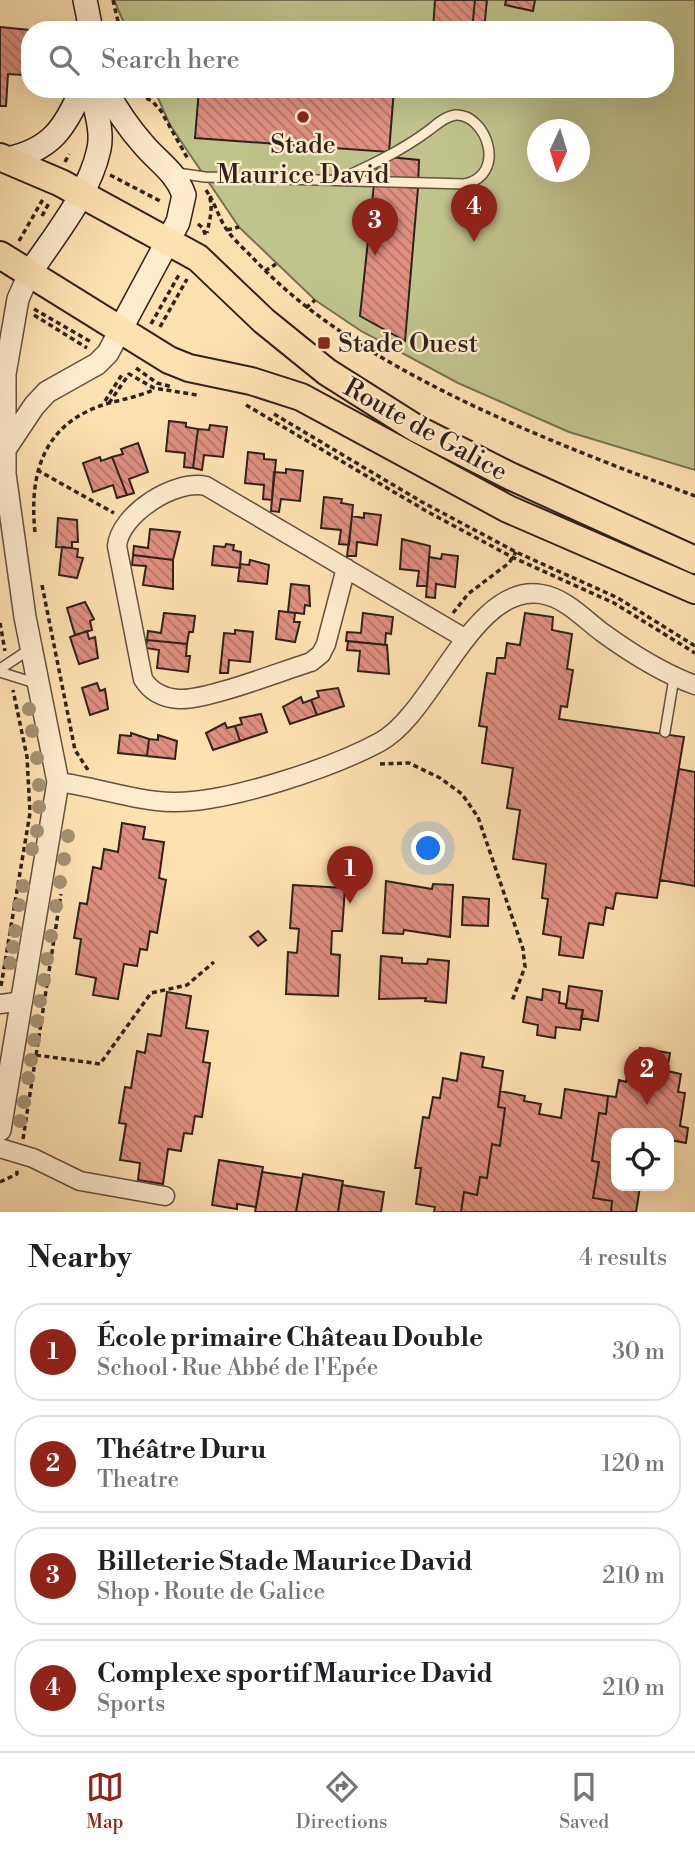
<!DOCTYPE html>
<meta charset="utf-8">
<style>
:root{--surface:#fff;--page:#f2f2f2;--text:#202124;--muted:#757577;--line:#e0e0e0;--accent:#8f2418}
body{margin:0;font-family:"Libre Bodoni",serif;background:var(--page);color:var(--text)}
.controls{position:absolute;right:21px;bottom:21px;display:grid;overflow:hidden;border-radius:14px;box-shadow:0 7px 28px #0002}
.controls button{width:63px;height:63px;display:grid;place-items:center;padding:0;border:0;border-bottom:2px solid var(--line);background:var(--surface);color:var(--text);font:35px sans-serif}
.compass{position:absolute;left:527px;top:119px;width:63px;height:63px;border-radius:50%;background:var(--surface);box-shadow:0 7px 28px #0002;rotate:184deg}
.you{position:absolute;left:429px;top:849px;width:24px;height:24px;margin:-18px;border:5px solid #fff;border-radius:50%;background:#1a73e8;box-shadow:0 0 0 10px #1a73e833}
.badge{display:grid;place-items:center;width:46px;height:46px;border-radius:50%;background:var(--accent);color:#fff;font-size:23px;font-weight:700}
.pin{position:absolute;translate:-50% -58px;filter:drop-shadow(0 2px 4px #0008)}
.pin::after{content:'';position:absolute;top:37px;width:24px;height:21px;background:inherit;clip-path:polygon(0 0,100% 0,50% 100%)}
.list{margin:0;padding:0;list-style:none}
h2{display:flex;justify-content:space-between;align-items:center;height:91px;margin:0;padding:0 28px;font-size:30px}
h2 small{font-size:23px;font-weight:400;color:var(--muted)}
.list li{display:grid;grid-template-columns:46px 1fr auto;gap:21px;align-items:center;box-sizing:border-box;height:98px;margin:0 14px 14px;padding:0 14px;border:2px solid var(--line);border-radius:28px}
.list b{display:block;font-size:26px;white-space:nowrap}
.list p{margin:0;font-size:23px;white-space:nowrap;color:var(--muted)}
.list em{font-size:23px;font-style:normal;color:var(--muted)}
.icon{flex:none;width:38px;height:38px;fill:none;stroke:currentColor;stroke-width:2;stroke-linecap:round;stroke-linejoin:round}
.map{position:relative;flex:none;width:695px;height:1212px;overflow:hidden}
.search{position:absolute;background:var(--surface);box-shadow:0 7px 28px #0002;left:21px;right:21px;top:21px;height:77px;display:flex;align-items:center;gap:18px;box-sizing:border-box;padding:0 24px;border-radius:28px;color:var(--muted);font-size:26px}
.sheet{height:539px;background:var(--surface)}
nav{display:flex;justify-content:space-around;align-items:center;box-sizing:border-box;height:98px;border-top:2px solid var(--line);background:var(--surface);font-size:19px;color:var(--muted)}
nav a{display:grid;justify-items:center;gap:4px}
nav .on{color:var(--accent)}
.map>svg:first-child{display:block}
</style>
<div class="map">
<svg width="695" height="1212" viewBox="0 0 695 1212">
<defs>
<pattern id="building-back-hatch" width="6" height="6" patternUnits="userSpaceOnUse" patternTransform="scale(1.75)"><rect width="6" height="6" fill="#e09080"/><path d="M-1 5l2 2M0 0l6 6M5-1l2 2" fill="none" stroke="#b67568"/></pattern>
</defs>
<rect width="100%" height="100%" fill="#fee1b1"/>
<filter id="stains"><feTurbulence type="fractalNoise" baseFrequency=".00286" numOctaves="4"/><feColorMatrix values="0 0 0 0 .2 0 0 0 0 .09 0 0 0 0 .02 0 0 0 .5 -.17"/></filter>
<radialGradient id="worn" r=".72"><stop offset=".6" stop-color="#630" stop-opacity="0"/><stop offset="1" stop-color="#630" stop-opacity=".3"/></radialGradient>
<path fill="#c0c38c" stroke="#787253" stroke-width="2" fill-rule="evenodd" d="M114,0H695V470L569,432L458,383L361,331L315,300L239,227L170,125L154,89H665V30H127ZM538,130H580V172H538Z"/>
<path fill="url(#building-back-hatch)" stroke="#2f221a" stroke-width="2" d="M435,0H475L472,30H433Z
M475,0H487L484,30H472Z
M506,0H535L533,11L505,5Z
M0,27L30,30L29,60L24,62L23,75L8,74L6,106H0Z
M199,89H394L389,152L195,138Z
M379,156L419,160L418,188L374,184Z
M374,184L418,188L405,341L360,316Z
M169,421L186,423V427L198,429L193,468L184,467L185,453L166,451Z
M210,425L227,427L223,457L204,455L202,470L193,468L198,429L209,430Z
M138,443L148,472L129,479L134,493L127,495L112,457L123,454L121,449Z
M248,452L264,454V459L276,460L272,500L263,499L264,485L245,483Z
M100,457L101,461L112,457L127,495L117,498L113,485L93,492L83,463Z
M286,469L303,471L300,501L281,499L279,512L271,511L274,472L286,473Z
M324,497L342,499L341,503L353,505L349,545L339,544L341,530L321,528Z
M364,513L381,515L377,545L357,542L356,556H347L352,516L364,518Z
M58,518L77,520L78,542H72V548L56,547Z
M150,529L180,532L173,560L133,555L134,546L148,548Z
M402,539L430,546L427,586H417L419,571L400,569Z
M226,544L234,545L233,550L241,552L240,568L212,565L214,546L225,547Z
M62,547L78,549L77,557L83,558L77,578L59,575Z
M442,554L458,556L455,587L436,584L435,598L426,597L429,557L441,559Z
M133,555L173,560V589L143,585L146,566L132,565Z
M250,560L269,565L267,584L238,581L240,564L249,565Z
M291,584L309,586L310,606L305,605L304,614L288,612Z
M85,602L94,619L90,621L92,630L75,635L67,608Z
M279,611L295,613L294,622H300L295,642L276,639Z
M164,613L195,616L193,632H189L187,644L147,640L148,631L161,633Z
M363,613L393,617L391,634L386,633L385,645L346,641L347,632L361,633Z
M525,613L553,617L552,630L572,634L567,669L573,670L567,707L561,706L559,719L684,737L657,898L616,893L613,909L606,907L603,925L589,923L583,958L559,955L561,937L543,934L548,899L542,898L546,864L513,859L520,810L507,808L513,768L482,763L487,727L479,726L487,673L495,674L497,658H505L507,643L520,645Z
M235,630L253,632L250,662L229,660L228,673H220L224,633L235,634Z
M87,631L89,639L95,637L98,658L79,664L70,637Z
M147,640L187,644L186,656H190L188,672L157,668L159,650L146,648Z
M348,641L387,645L389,674L358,671L360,651L347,650Z
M97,683L100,691L105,689L108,709L90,715L82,688Z
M338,688L344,706L317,715L311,700L319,697L317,691Z
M301,697L303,703L311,700L317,715L290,724L283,707Z
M261,714L267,732L240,741L235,726L242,724L240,718Z
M225,723L227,728L235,726L240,741L213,750L206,733Z
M131,733L149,739L147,756L118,753L120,735L131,736Z
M158,735L177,741L175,759L147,756L149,739L158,740Z
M679,769L695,772V886L660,880Z
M122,823L145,827L143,839L164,842L159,878L166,880L157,933L150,931L147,950L140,949L137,966L124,964L118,999L93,995L96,978L76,974L81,939L74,938L80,903L87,904L93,867L101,869L104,849L118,852Z
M386,881L432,889L433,884L453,885L450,937L404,930L403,934L383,933Z
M293,885L345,888L342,931H332L331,954L340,955L338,996L286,994L288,952L297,953L299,929L290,928Z
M463,897L489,899L488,926L462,925Z
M258,931L266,940L258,946L250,937Z
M381,956L402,958V963L427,964L428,959L449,961L446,1003L425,1001L426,998L379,999Z
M569,986L602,991L598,1021L581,1018L583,1010L566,1008Z
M543,989L560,992L559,1003L566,1004V1008L583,1010L580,1030L556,1027L555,1038L537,1035L538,1025L523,1022L527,997L542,1000Z
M167,992L191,996L186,1028L208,1031L203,1062L210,1063L202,1117L195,1116L192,1134L184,1133L181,1151L168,1149L163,1184L138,1180L140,1163L120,1160L126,1124L119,1123L125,1087L131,1088L137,1051L145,1053L148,1034L161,1036Z
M640,1048L670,1053L667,1071L681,1074L678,1092L685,1093L680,1126L688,1128L686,1143L670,1140L669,1148V1133H616V1186H655V1190L640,1187L636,1212H611L612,1201L593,1198L599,1162L592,1161L599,1113L606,1114L608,1096L616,1097L619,1080L626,1082L629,1065L637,1066Z
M461,1053L484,1057L482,1067L503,1071L498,1107L505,1108L500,1146L492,1144L487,1178L480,1177L477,1195L464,1192L461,1212H434L435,1207L416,1204L421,1168H415L423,1117L429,1118L433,1097L440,1098L443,1078L457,1081Z
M565,1089L608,1096L606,1114L599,1113L592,1161L599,1162L593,1198L612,1201L611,1212H461L464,1192L477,1195L480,1177L487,1178L492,1144L500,1146L505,1108L498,1107L500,1091L525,1096L524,1101L541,1104L539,1114L561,1118Z
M219,1160L263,1167L256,1207L237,1204V1209L212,1205Z
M262,1172L302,1178L296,1212H255Z
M303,1174L343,1181L338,1212H296Z
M342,1185L384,1192L381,1212H338Z"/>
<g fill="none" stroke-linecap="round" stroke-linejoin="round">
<g stroke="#635240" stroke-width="12">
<path id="service" d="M177,173L205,177L465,184C508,174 486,114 456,115C445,116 436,125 428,131C401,151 371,165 341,179
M0,669L30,649
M0,672L38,684
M665,732L674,678"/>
</g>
<g stroke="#635240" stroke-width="21">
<path id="minor" d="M346,568L326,644L321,654L311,662C282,671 205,701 179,699C163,698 151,692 143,679L117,546C120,514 175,479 206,486L466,639
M58,782C97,787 134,801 173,802C227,803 332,768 380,742C434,713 473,583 541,594C566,598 584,619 603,633C632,654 662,673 695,685
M0,1004L23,1001
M0,1148L33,1158L80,1181L165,1196"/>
</g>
<g stroke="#635240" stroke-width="24">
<path id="tertiary" d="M6,448L34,406L47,392L97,364L108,353L120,330
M0,1130L58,782L25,617L5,474V374L18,299L29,274"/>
</g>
<g stroke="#2f221a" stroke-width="26">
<path id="secondary" d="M85,0L91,30
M105,89C116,109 128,127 143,144C158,162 176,172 184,195L178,222L120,330
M7,159C51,150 65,128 82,89
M29,274C54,236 89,195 99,149C103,130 95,108 91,89"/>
</g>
<g stroke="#2f221a" stroke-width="30">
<path id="primary" d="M0,157L61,183L198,258L264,321L327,372L417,429L510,476L695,560
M0,255L169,360L189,368L251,381L301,397L508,509L695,590"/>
</g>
<path stroke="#2f221a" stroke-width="3.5" stroke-dasharray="5 3.5" stroke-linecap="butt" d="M113,0L120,30
M132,89L153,102L161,111L188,159
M65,162L69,154
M110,175L162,202
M206,190C215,203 210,218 207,233
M210,196C216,207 220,220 227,230C234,240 244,249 252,257C356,370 553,443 695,496
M42,216L50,201
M198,224L203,228L206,237
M227,230L239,227
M19,241L43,199
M265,271L276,264
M306,308L315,300
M34,309L91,342
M34,315L87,348
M151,324L180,273
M160,327L187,279
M136,368L157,383L173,387
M105,401L123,373
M109,403L129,374L154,388L197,395
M246,405L428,512L514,558L614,603L695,653
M274,414L422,502L516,552L618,598L695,646
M37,470L114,513
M35,532C30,484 38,436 86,412C106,401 131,400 153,390
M42,585L75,750L88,770
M453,613L468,594L509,563L516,552
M0,623L5,651
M380,764L409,763L440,778L462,794L478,817L523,949L525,967L512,1001
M1,986L30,813L27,757L13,690
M36,1055L100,1064L151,993L187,985L214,962
M23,1139L61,894
M0,1182L17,1174V1170"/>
<use href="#service" stroke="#feeccc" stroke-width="9"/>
<use href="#minor" stroke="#feeccc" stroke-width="18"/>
<use href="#tertiary" stroke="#feeccc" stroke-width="21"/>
<use href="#secondary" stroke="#feeccc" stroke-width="23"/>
<use href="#primary" stroke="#fee1b1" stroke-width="26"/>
</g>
<g fill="#a49271">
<circle cx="29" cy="709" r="7"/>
<circle cx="32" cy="731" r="7"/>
<circle cx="37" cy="758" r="7"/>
<circle cx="39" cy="785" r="7"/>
<circle cx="39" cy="807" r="7"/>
<circle cx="37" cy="831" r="7"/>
<circle cx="68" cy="836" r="7"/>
<circle cx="32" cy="849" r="7"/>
<circle cx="64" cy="859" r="7"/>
<circle cx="60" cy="882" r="7"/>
<circle cx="23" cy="886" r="7"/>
<circle cx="19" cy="905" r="7"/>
<circle cx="56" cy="906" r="7"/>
<circle cx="15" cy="931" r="7"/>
<circle cx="51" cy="936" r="7"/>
<circle cx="13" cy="947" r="7"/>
<circle cx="47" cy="959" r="7"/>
<circle cx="10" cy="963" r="7"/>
<circle cx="44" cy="980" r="7"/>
<circle cx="40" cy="1001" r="7"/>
<circle cx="37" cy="1021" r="7"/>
<circle cx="34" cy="1040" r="7"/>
<circle cx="31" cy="1060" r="7"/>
<circle cx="28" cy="1078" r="7"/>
<circle cx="24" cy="1102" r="7"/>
<circle cx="20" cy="1121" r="7"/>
</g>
<g fill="#8f2418" stroke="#feeccc" stroke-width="2.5">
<circle cx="303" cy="117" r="7"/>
<rect x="317" y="336" width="14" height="14" rx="3.5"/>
</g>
<g text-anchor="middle" stroke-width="5" stroke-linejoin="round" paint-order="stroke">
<g font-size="26" fill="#2f221a" stroke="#feeccc">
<text x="303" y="153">Stade<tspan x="303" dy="30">Maurice David</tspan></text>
<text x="338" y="352" text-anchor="start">Stade Ouest</text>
</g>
<g font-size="26" fill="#2f221a" stroke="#feeccc">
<text transform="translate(426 429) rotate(29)" y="9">Route de Galice</text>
</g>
</g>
<rect width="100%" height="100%" filter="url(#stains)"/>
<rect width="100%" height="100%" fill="url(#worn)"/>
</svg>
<div class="controls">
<button><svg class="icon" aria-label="locate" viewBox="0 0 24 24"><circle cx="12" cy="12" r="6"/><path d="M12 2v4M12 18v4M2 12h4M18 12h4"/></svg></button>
</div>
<svg class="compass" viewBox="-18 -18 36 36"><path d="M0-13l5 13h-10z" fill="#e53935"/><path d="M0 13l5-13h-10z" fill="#757577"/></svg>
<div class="you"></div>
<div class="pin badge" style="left:350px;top:904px">1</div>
<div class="pin badge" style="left:647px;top:1105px">2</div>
<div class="pin badge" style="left:375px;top:256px">3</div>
<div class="pin badge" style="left:474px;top:242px">4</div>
<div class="search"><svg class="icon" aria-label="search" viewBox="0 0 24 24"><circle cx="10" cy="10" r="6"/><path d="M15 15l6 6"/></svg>Search here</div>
</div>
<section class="sheet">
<h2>Nearby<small>4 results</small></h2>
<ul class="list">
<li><span class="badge">1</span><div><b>École primaire Château Double</b><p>School · Rue Abbé de l'Epée</p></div><em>30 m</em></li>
<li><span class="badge">2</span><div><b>Théâtre Duru</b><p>Theatre</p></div><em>120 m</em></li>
<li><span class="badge">3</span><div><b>Billeterie Stade Maurice David</b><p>Shop · Route de Galice</p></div><em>210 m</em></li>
<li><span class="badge">4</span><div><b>Complexe sportif Maurice David</b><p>Sports</p></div><em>210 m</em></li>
</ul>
</section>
<nav>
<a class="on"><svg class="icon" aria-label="map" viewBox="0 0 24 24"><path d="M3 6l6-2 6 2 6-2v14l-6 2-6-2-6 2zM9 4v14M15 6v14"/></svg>Map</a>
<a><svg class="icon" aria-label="directions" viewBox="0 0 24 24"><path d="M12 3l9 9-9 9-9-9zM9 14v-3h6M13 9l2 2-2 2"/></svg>Directions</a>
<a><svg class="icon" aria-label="saved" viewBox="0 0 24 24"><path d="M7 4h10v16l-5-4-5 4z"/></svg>Saved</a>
</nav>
